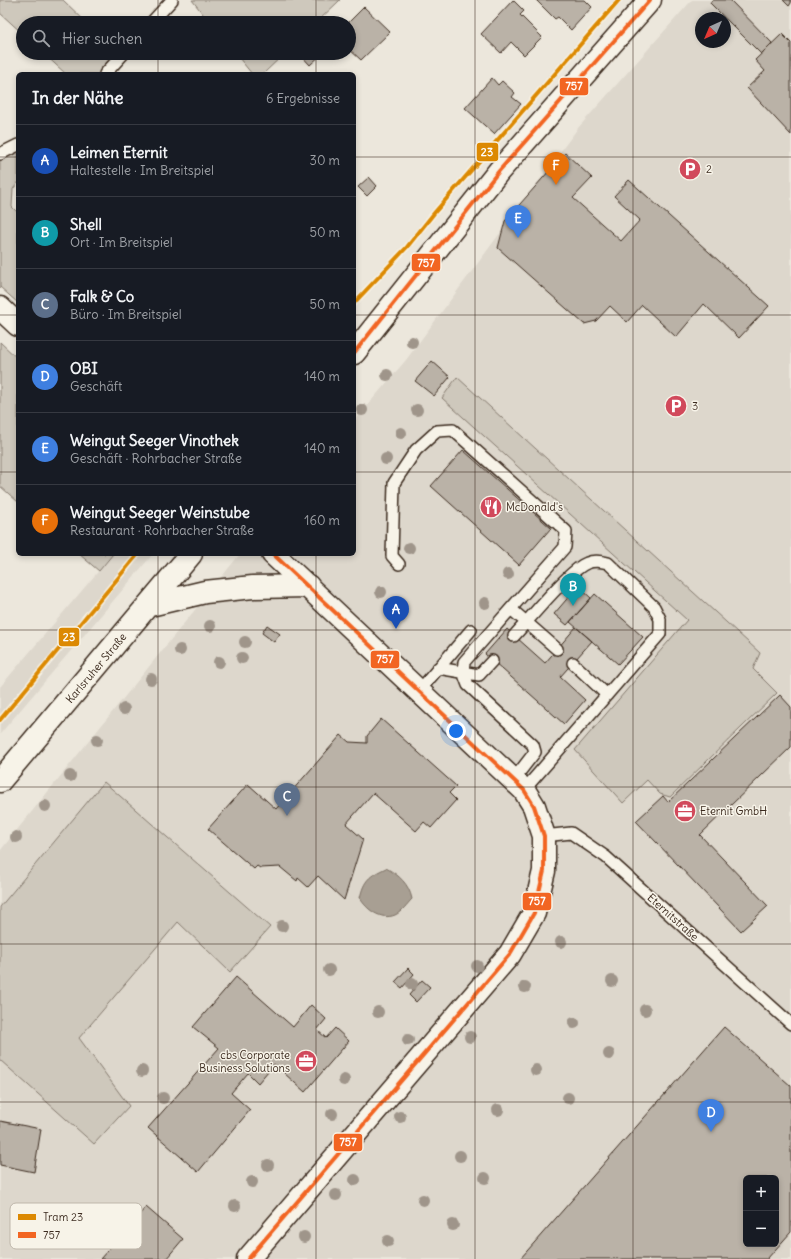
<!DOCTYPE html>
<html lang="de">
<meta charset="utf-8">
<style>
:root{--surface:#171b24;--page:#242831;--text:#f1f3f6;--muted:#9ea1a6;--line:#363941;--accent:#d1495b}
body{margin:0;font-family:Delius,sans-serif;background:var(--page);color:var(--text)}
.controls{position:absolute;right:12px;bottom:12px;display:grid;overflow:hidden;border-radius:6px;box-shadow:0 2px 6px #0003}
.controls button{width:36px;height:36px;display:grid;place-items:center;padding:0;border:0;border-bottom:1px solid var(--line);background:var(--surface);color:var(--text);font:20px sans-serif}
.compass{position:absolute;left:695px;top:12px;width:36px;height:36px;border-radius:50%;background:var(--surface);box-shadow:0 2px 6px #0003;rotate:224deg}
.you{position:absolute;left:456px;top:731px;width:14px;height:14px;margin:-10px;border:3px solid #fff;border-radius:50%;background:#1a73e8;box-shadow:0 0 0 6px #1a73e833}
.badge{display:grid;place-items:center;width:26px;height:26px;border-radius:50%;background:var(--accent);color:#fff;font-size:13px;font-weight:700}
.pin{position:absolute;translate:-50% -33px;filter:drop-shadow(0 1px 2px #0008)}
.pin::after{content:'';position:absolute;top:21px;width:14px;height:12px;background:inherit;clip-path:polygon(0 0,100% 0,50% 100%)}
.list{margin:0;padding:0;list-style:none}
h2{display:flex;justify-content:space-between;align-items:center;height:52px;margin:0;padding:0 16px;font-size:17px}
h2 small{font-size:13px;font-weight:400;color:var(--muted)}
.list li{display:grid;grid-template-columns:26px 1fr auto;gap:12px;align-items:center;box-sizing:border-box;height:72px;padding:0 16px;border-top:1px solid var(--line)}
.list b{display:block;font-size:15px;white-space:nowrap}
.list p{margin:0;font-size:13px;white-space:nowrap;color:var(--muted)}
.list em{font-size:13px;font-style:normal;color:var(--muted)}
.icon{flex:none;width:22px;height:22px;fill:none;stroke:currentColor;stroke-width:2;stroke-linecap:round;stroke-linejoin:round}
.map{position:relative;flex:none;width:791px;height:1259px;overflow:hidden}
.search{position:absolute;background:var(--surface);box-shadow:0 2px 6px #0003;left:16px;top:16px;width:340px;height:44px;display:flex;align-items:center;gap:10px;box-sizing:border-box;padding:0 14px;border-radius:22px;color:var(--muted);font-size:15px}
.panel{position:absolute;background:var(--surface);box-shadow:0 2px 6px #0003;left:16px;top:72px;width:340px;height:484px;border-radius:6px}
.map>svg:first-child{display:block}
</style>
<div class="map">
<svg width="791" height="1259" viewBox="0 0 791 1259">
<rect width="100%" height="100%" fill="#ece7dc"/>
<filter id="ink" filterUnits="userSpaceOnUse"><feTurbulence type="fractalNoise" baseFrequency=".025" numOctaves="2"/><feDisplacementMap in="SourceGraphic" scale="8" xChannelSelector="R" yChannelSelector="G"/><feConvolveMatrix kernelMatrix="1 2 1 2 8 2 1 2 1" color-interpolation-filters="sRGB"/></filter>
<g filter="url(#ink)">
<path fill="#ddd7cc" fill-rule="evenodd" d="M692,0H791V1259H0V851L240,554H354V421L406,360L578,128ZM701,18H725V42H701ZM746,1178H776V1244H746Z
M113,554H153L0,734V687Z"/>
<path fill="#cec8bc" stroke="#84796d" d="M0,0H63L87,23H23V34L0,13Z
M192,0H340L316,23H210Z
M43,53H118L111,74H66Z
M235,53H285L263,74H252Z
M18,152V183L13,189L12,207L18,213V303L0,287V160L6,155Z
M0,342L18,359V502L0,486Z
M457,377L760,653L753,669L777,693L670,797L660,794L647,780L623,803L575,750L687,620L442,398Z
M79,554H113L99,571Z
M104,782L270,927L230,972L178,922L79,1038L129,1106L94,1144L0,1060V907Z"/>
<path fill="#a89f93" stroke="#7c7064" d="M386,868C399,875 409,884 412,899C407,904 402,912 395,915C381,921 366,909 360,898C364,880 369,876 386,868Z"/>
<path fill="#bab2a7" stroke="#3b2a1e" fill-rule="evenodd" d="M513,0L524,11L520,15L542,37L524,55L511,42L501,53L481,34Z
M536,0H585L592,7L571,30L558,17L555,19Z
M712,0H730L772,43L761,54L710,3Z
M783,0H791V3L789,6Z
M364,7L390,32L361,60L349,49L348,23Z
M782,34L791,43V135L747,88L765,71L755,60Z
M299,53H323L310,65Z
M492,78L498,85L502,81L515,93L512,97L521,104L494,134L465,108Z
M565,153L592,178L573,198L621,241L640,220L614,196L629,180L769,306L739,338L704,304L676,337L642,305L627,322L610,306L596,321L584,324L498,248L505,221Z
M369,177L377,186L367,196L358,187Z
M432,361L450,377L434,396L415,381Z
M463,450L551,528L519,565L431,486Z
M578,586L591,598L567,625L554,614Z
M595,594L643,637L618,664L570,622Z
M267,625L280,634L274,642L262,633Z
M576,627L592,641L560,677L585,700L564,724L485,654L507,629L545,663Z
M780,695L791,707V747L700,835L768,906L741,931L636,821L663,796L668,802Z
M381,719L456,786L449,793L456,800L431,828L424,822L416,831L373,793L346,824L363,839L344,900L318,876L308,887L298,878L297,881L280,867L260,868L257,866L254,869L208,829L248,784L276,809L341,735L349,742L367,743V736Z
M408,968L414,974L402,988L395,982Z
M236,977L293,1027L311,1005L326,1019L317,1030L326,1038L335,1028L349,1041L305,1092L274,1064L258,1083L248,1073L231,1093L250,1110L198,1172L148,1128L219,1048L193,1027Z
M422,980L430,987L416,1002L409,995Z
M724,1027L791,1086V1232L767,1259H520ZM746,1178H776V1244H746Z
M0,1121L41,1129L34,1172L0,1165Z
M146,1207L183,1239L166,1259H100Z"/>
<g fill="none" stroke-linecap="round" stroke-linejoin="round">
<g stroke="#3b2a1e" stroke-width="14">
<path id="lane" d="M151,23L172,0
M105,74L124,53
M0,154L18,145
M399,564L392,556L394,483L416,450L437,431L453,430L566,531L565,547L464,662L463,672L468,685L533,745L535,752L514,779
M511,609L557,649
M514,636C529,620 570,569 587,563C594,560 601,561 608,563L654,607L660,619V634L524,790
M573,663L607,695
M438,668L479,675L492,661
M419,691L471,630
M544,836L571,833L606,857L791,1024"/>
</g>
<g stroke="#3b2a1e" stroke-width="25">
<path id="street" d="M248,1259L510,954L534,913L544,871V836L534,806L524,790L273,554"/>
</g>
<g stroke="#3b2a1e" stroke-width="25">
<path id="secondary" d="M0,308L18,325
M354,353L499,171L650,0
M150,605L205,592L253,587L308,586
M0,781L191,554"/>
</g>
<use href="#lane" stroke="#f7f3e8" stroke-width="11"/>
<use href="#street" stroke="#f7f3e8" stroke-width="22"/>
<use href="#secondary" stroke="#f7f3e8" stroke-width="22"/>
<g stroke="#f7f3e8" stroke-width="7">
<path id="bus-1" d="M354,353L499,171L650,0
M248,1259L510,954L534,913L544,871V836L534,806L524,790L273,554"/>
</g>
<use href="#bus-1" stroke="#f26522" stroke-width="4"/>
<g stroke="#f7f3e8" stroke-width="7">
<path id="tram-1" d="M354,303L407,247L435,212L619,0
M0,720L138,554"/>
</g>
<use href="#tram-1" stroke="#dc8902" stroke-width="4"/>
</g>
<g fill="#9f958a">
<circle cx="412" cy="342" r="6"/>
<circle cx="387" cy="375" r="6"/>
<circle cx="362" cy="410" r="6"/>
<circle cx="417" cy="410" r="6"/>
<circle cx="401" cy="433" r="6"/>
<circle cx="386" cy="459" r="6"/>
<circle cx="409" cy="548" r="6"/>
<circle cx="508" cy="574" r="6"/>
<circle cx="381" cy="592" r="6"/>
<circle cx="485" cy="603" r="6"/>
<circle cx="210" cy="626" r="6"/>
<circle cx="245" cy="642" r="6"/>
<circle cx="180" cy="650" r="6"/>
<circle cx="242" cy="658" r="6"/>
<circle cx="219" cy="662" r="6"/>
<circle cx="151" cy="679" r="6"/>
<circle cx="124" cy="709" r="6"/>
<circle cx="97" cy="740" r="6"/>
<circle cx="70" cy="776" r="6"/>
<circle cx="45" cy="806" r="6"/>
<circle cx="16" cy="837" r="6"/>
<circle cx="282" cy="926" r="6"/>
<circle cx="561" cy="942" r="6"/>
<circle cx="477" cy="966" r="6"/>
<circle cx="329" cy="970" r="6"/>
<circle cx="612" cy="981" r="6"/>
<circle cx="412" cy="984" r="6"/>
<circle cx="525" cy="987" r="6"/>
<circle cx="645" cy="1010" r="6"/>
<circle cx="378" cy="1012" r="6"/>
<circle cx="574" cy="1023" r="6"/>
<circle cx="470" cy="1037" r="6"/>
<circle cx="408" cy="1040" r="6"/>
<circle cx="609" cy="1054" r="6"/>
<circle cx="536" cy="1070" r="6"/>
<circle cx="142" cy="1071" r="6"/>
<circle cx="344" cy="1080" r="6"/>
<circle cx="163" cy="1098" r="6"/>
<circle cx="568" cy="1098" r="6"/>
<circle cx="498" cy="1110" r="6"/>
<circle cx="332" cy="1114" r="6"/>
<circle cx="400" cy="1117" r="6"/>
<circle cx="460" cy="1156" r="6"/>
<circle cx="268" cy="1165" r="6"/>
<circle cx="485" cy="1178" r="6"/>
<circle cx="355" cy="1180" r="6"/>
<circle cx="252" cy="1182" r="6"/>
<circle cx="336" cy="1195" r="6"/>
<circle cx="423" cy="1200" r="6"/>
<circle cx="235" cy="1206" r="6"/>
<circle cx="453" cy="1225" r="6"/>
<circle cx="304" cy="1237" r="6"/>
<circle cx="388" cy="1241" r="6"/>
</g>
</g>
<path fill="none" stroke="#3b2a1e" stroke-width="1" stroke-opacity="0.55" d="M158,0V23M316,0V23M475,0V1259M633,0V1259M158,53V74M316,53V74M0,157H18M354,157H791M0,315H18M354,315H791M0,472H18M354,472H791M158,554V1259M316,554V1259M0,630H791M0,787H791M0,944H791M0,1102H791"/>
<defs>
<g id="parking-disc" transform="scale(1.15)"><circle r="9.5" fill="#d1495b" stroke="#f7f3e8"/><path d="M-3.5-5.5H1a3.5 3.5 0 0 1 0 7H-1V5.5H-3.5ZM-1-3.4V-.6H.8a1.4 1.4 0 0 0 0-2.8Z" fill="#fff"/></g>
<g id="restaurant-disc" transform="scale(1.15)"><circle r="9.5" fill="#d1495b" stroke="#f7f3e8"/><path d="M-5-6h1v4h1v-4h1v4h1v-4h1v5L-1.5 .5V6h-2V.5L-5-1ZM5-6V6H3V1.5H1.5Q1.5-4 5-6Z" fill="#fff"/></g>
<g id="office-disc" transform="scale(1.15)"><circle r="9.5" fill="#d1495b" stroke="#f7f3e8"/><path d="M-6-3h4V-5.5h4V-3h4V5H-6ZM-1-4.5V-3h2v-1.5ZM-6 0V1H6V0Z" fill="#fff"/></g>
</defs>
<g fill-rule="evenodd">
<use href="#parking-disc" x="690" y="169"/>
<use href="#parking-disc" x="676" y="406"/>
<use href="#restaurant-disc" x="491" y="507"/>
<use href="#office-disc" x="685" y="811"/>
<use href="#office-disc" x="306" y="1061"/>
</g>
<g text-anchor="middle" stroke-width="3" stroke-linejoin="round" paint-order="stroke">
<g font-size="11" fill="#3b2a1e" stroke="#f7f3e8" text-anchor="start">
<text x="706" y="173">2</text>
<text x="692" y="410">3</text>
<text x="506" y="511">McDonald's</text>
<text x="700" y="815">Eternit GmbH</text>
<text x="290" y="1059" text-anchor="end">cbs Corporate<tspan x="290" dy="13">Business Solutions</tspan></text>
</g>
<g font-size="11" fill="#3b2a1e" stroke="#f7f3e8">
<text transform="translate(96 668) rotate(-50)" y="4">Karlsruher Straße</text>
<text transform="translate(673 917) rotate(42)" y="4">Eternitstraße</text>
</g>
</g>
<rect x="10" y="1203" width="132" height="46" rx="6" fill="#f7f3e8" stroke="#bfb7ab" stroke-width="1"/>
<rect x="18" y="1214" width="18" height="6" fill="#dc8902"/>
<rect x="18" y="1232" width="18" height="6" fill="#f26522"/>
<g font-size="11" fill="#3b2a1e">
<text x="43" y="1221">Tram 23</text>
<text x="43" y="1239">757</text>
</g>
<g stroke="#f7f3e8" stroke-width="1.5">
<rect x="559" y="77" width="30" height="19" rx="4" fill="#f26522"/>
<rect x="476" y="142" width="23" height="20" rx="4" fill="#dc8902"/>
<rect x="411" y="253" width="30" height="19" rx="4" fill="#f26522"/>
<rect x="58" y="627" width="22" height="20" rx="4" fill="#dc8902"/>
<rect x="370" y="650" width="30" height="19" rx="4" fill="#f26522"/>
<rect x="522" y="892" width="30" height="19" rx="4" fill="#f26522"/>
<rect x="333" y="1133" width="30" height="19" rx="4" fill="#f26522"/>
</g>
<g font-size="11" text-anchor="middle" font-weight="bold" fill="#fff">
<text x="574" y="90">757</text>
<text x="487" y="156">23</text>
<text x="426" y="267">757</text>
<text x="69" y="641">23</text>
<text x="385" y="663">757</text>
<text x="537" y="905">757</text>
<text x="348" y="1146">757</text>
</g>
</svg>
<div class="controls">
<button>+</button>
<button>−</button>
</div>
<svg class="compass" viewBox="-18 -18 36 36"><path d="M0-13l5 13h-10z" fill="#e53935"/><path d="M0 13l5-13h-10z" fill="#9ea1a6"/></svg>
<div class="you"></div>
<div class="pin badge" style="left:396px;top:629px;background:#1a4fb4">A</div>
<div class="pin badge" style="left:573px;top:606px;background:#0f9aa8">B</div>
<div class="pin badge" style="left:287px;top:816px;background:#5c6f8a">C</div>
<div class="pin badge" style="left:711px;top:1132px;background:#3f7fe0">D</div>
<div class="pin badge" style="left:518px;top:238px;background:#3f7fe0">E</div>
<div class="pin badge" style="left:556px;top:185px;background:#e8710a">F</div>
<div class="search"><svg class="icon" aria-label="search" viewBox="0 0 24 24"><circle cx="10" cy="10" r="6"/><path d="M15 15l6 6"/></svg>Hier suchen</div>
<section class="panel">
<h2>In der Nähe<small>6 Ergebnisse</small></h2>
<ul class="list">
<li><span class="badge" style="background:#1a4fb4">A</span><div><b>Leimen Eternit</b><p>Haltestelle · Im Breitspiel</p></div><em>30 m</em></li>
<li><span class="badge" style="background:#0f9aa8">B</span><div><b>Shell</b><p>Ort · Im Breitspiel</p></div><em>50 m</em></li>
<li><span class="badge" style="background:#5c6f8a">C</span><div><b>Falk &amp; Co</b><p>Büro · Im Breitspiel</p></div><em>50 m</em></li>
<li><span class="badge" style="background:#3f7fe0">D</span><div><b>OBI</b><p>Geschäft</p></div><em>140 m</em></li>
<li><span class="badge" style="background:#3f7fe0">E</span><div><b>Weingut Seeger Vinothek</b><p>Geschäft · Rohrbacher Straße</p></div><em>140 m</em></li>
<li><span class="badge" style="background:#e8710a">F</span><div><b>Weingut Seeger Weinstube</b><p>Restaurant · Rohrbacher Straße</p></div><em>160 m</em></li>
</ul>
</section>
</div>
